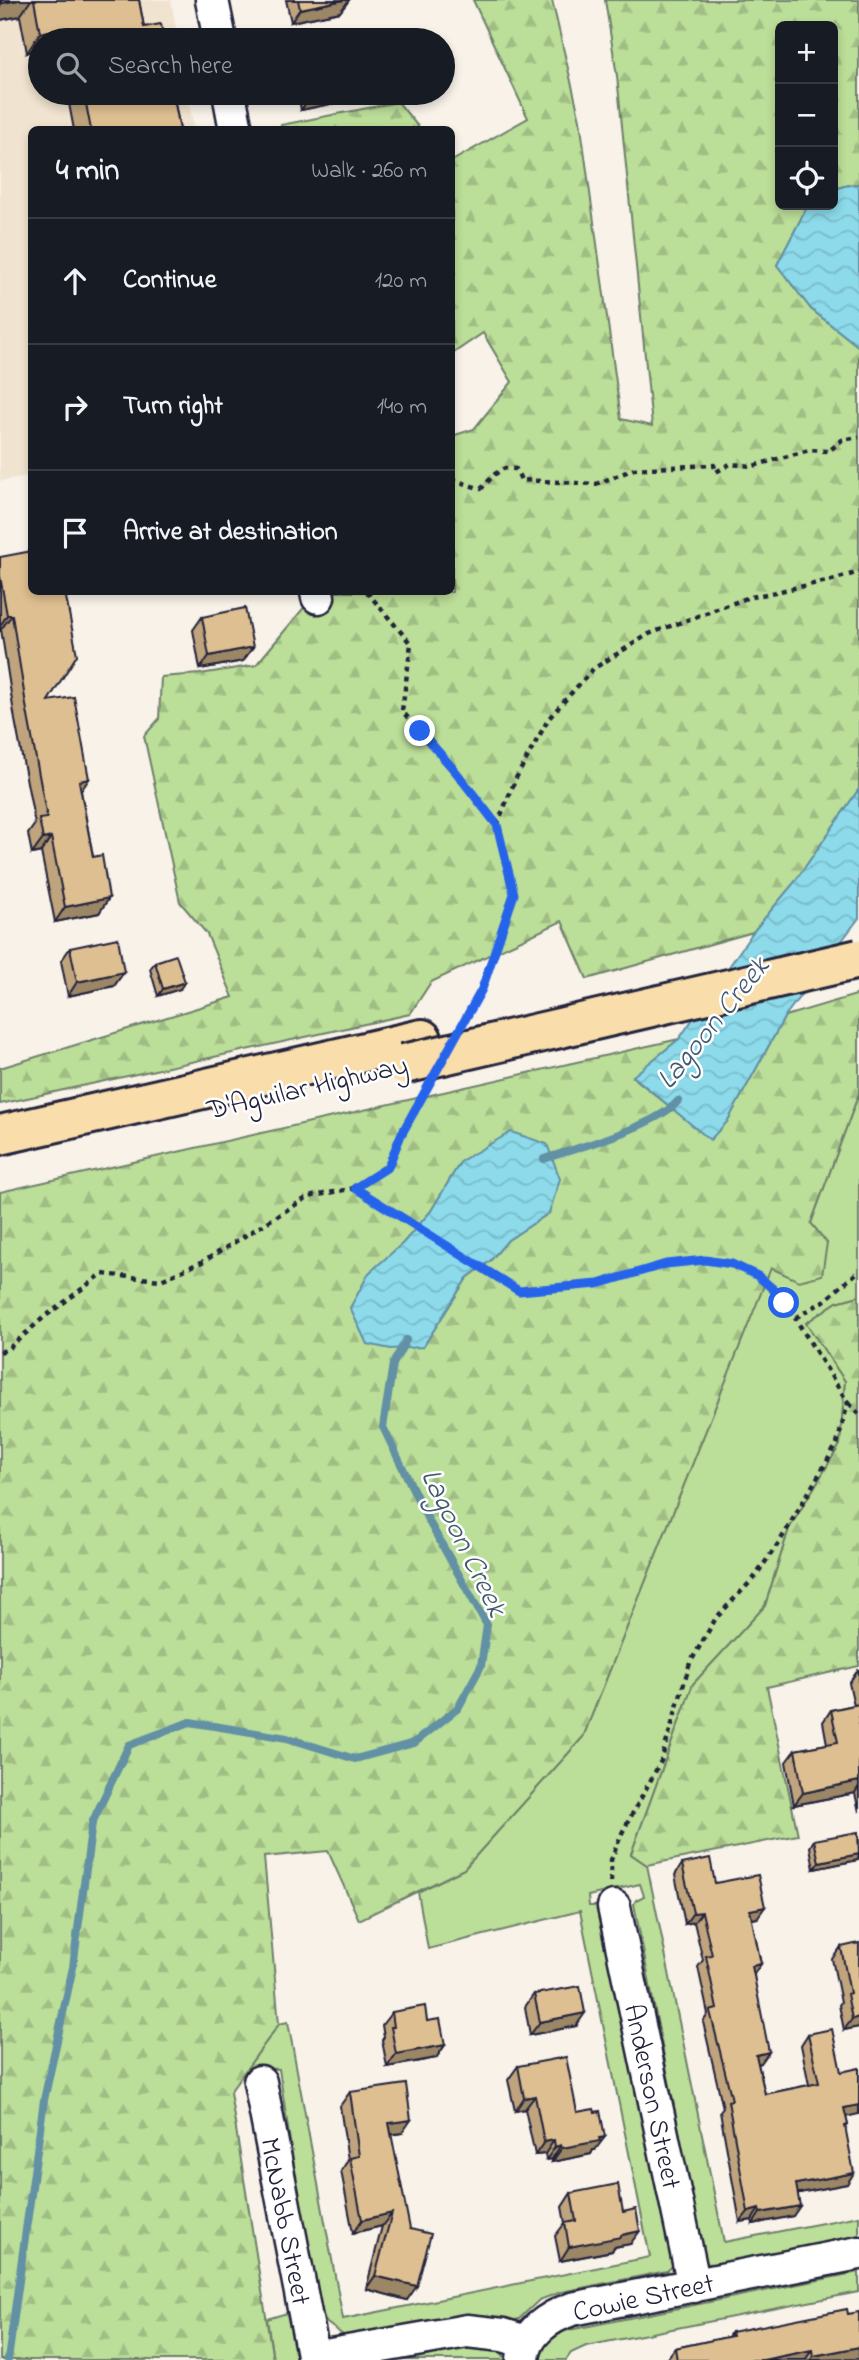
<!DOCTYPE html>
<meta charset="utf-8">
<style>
:root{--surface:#171b24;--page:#242831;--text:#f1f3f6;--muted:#9ea1a6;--line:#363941}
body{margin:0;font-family:"Indie Flower",sans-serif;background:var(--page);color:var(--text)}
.controls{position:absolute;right:21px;top:21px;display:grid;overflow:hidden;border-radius:10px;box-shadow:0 4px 10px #0003}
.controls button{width:63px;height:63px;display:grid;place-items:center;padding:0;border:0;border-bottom:2px solid var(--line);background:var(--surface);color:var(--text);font:35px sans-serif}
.stop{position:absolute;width:21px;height:21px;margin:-16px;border:5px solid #2563eb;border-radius:50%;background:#fff}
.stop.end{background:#2563eb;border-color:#fff;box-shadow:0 2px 7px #0008}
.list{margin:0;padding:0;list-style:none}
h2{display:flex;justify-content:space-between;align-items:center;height:91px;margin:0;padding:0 28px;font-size:30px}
h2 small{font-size:23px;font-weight:400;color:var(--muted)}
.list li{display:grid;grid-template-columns:46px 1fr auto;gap:21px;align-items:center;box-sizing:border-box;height:126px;padding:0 28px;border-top:2px solid var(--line)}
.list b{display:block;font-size:26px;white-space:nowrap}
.list em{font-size:23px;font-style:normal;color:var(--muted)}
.icon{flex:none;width:38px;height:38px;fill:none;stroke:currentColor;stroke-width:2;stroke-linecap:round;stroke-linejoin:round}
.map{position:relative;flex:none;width:859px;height:2360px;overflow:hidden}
.search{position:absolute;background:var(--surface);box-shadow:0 4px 10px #0003;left:28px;top:28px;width:427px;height:77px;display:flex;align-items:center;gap:18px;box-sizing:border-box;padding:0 24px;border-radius:38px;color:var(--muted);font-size:26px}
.panel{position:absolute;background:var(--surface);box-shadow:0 4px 10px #0003;left:28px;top:126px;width:427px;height:469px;border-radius:10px}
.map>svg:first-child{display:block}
</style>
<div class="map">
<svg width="859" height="2360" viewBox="0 0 859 2360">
<defs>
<pattern id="forest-firs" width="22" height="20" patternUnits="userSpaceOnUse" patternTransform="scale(1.75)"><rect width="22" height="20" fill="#bbde98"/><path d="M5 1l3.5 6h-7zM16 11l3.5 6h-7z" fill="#a0be84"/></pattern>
<pattern id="water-waves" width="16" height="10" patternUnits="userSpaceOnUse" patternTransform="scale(1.75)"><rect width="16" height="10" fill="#8cdaea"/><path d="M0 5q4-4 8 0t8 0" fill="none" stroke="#78bbca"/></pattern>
</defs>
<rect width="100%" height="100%" fill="#f8f2e9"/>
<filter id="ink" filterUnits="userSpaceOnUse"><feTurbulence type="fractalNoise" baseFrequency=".0143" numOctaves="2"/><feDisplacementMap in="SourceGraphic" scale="14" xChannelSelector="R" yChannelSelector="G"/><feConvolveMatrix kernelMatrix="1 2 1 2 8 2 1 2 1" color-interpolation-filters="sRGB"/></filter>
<g filter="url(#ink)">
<path fill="#f0e3cf" d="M0,0H171L178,40H40V93H187L194,129L32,130L31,475L0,481Z"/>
<path fill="#bbde98" stroke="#6e806a" stroke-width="2" d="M859,1093V1296L837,1302L806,1323L845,1381L840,1445L789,1529L765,1606L693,1684L631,1854L647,1865L724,2242L859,2216V2236L722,2263L707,2264L698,2256L694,2249L690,2188L634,1904L636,1900L644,1896L640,1884L588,1896L589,1906H598L602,1908L676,2263L667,2271L561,2292L539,2300L519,2319L511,2321L480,2317L347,2338L327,2323L315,2306L279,2069L247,2068L279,2024L288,2022L343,2319L650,2257L580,1911L428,1949L418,1892L464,1869L583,1737L771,1267L827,1243L811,1223Z
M859,2272V2292L586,2346L571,2353L566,2360H540C544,2346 550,2337 564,2331Z
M297,2310L307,2360H273L267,2319Z
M472,2342L498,2347L506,2360H379Z"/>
<path fill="url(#forest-firs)" stroke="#6e806a" stroke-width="2" fill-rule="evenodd" d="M473,0H552L580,120L621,419L652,426L617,76L605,0H859V184L844,186L833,190V26H780V205H808L777,265L811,309L859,347V789L794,883L753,932L587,979L562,921L431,982L410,1014L0,1104V1068L233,997L207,934L180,902L144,736L159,719L161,677L200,674L256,665L317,592H452V436L474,429L512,382L483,333L452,354V161L528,118Z
M398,102L420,129L282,130L281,125Z
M859,994V1093L811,1223L827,1243L822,1275L799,1281L771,1268L583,1737L464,1869L359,1920L328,1851L264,1857L279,2024L230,2092L273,2360H0V1192L679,1039L633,1077L710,1139L727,1122L785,1016ZM461,1161L549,1213L508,1240L490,1261L467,1278L423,1347L403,1243L431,1211Z
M859,1296V1666L767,1687L798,1835L647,1865L631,1854L693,1684L765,1606L789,1529L840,1445L845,1381L806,1323L837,1302Z"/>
<path fill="url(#water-waves)" stroke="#6290a4" stroke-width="2" d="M859,184V347L811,309L777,265L808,205H833V190L844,186Z
M859,789V918L785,1016L727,1122L710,1140L633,1076L679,1039L753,932L794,883Z
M511,1132L547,1144L560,1179L549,1213L508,1240L490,1261L467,1278L423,1347L391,1349L367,1344L350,1308L369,1273L403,1243L431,1211L461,1161Z"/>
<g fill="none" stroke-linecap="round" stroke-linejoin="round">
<path stroke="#6290a4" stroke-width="8" d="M544,1159C577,1148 657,1126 678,1101
M8,2360L44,2100L73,1967L92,1823L129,1745L190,1722L287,1738L355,1759L414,1743L458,1708L481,1666L487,1625L427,1518L383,1427L393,1364L406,1340"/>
<g stroke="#22223b" stroke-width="37">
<path id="minor" d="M212,0L220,40
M229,93L236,130
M317,592L318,597
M614,1907L694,2286
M260,2082L314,2360
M314,2358L467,2331L503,2335L526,2342
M523,2360C524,2333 549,2317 572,2309L859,2253"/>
</g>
<g stroke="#22223b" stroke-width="44">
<path id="highway" d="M0,1135L422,1039"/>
</g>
<path stroke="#22223b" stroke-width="4.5" stroke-dasharray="5 5" stroke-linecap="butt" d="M452,479L481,489L495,474L505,468L516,469L521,480L596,484L634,469L714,465L716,472L730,464L753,466L809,450L829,451L842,440L859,437
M367,592L411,644L402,711L456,772L497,825L514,894L482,989L465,1019
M497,825L516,778L549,718L593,669L649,634L747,598L832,580L859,572
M425,1091L401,1135L388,1167L355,1188L519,1291L598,1284L666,1264L705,1260L731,1263L758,1276L773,1289L795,1318L824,1301L859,1271
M0,1352L8,1349L43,1318L102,1274L161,1280L204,1261L308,1197L355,1188
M849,1403L859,1414
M611,1882V1860L622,1833L661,1761L690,1663L716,1618L754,1578L780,1541L837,1444L848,1403L795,1318"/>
<use href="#minor" stroke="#fff" stroke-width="32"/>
<use href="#highway" stroke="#f9deab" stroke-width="38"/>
<g stroke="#22223b" stroke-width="44" stroke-linecap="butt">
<path id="highway-bridge" d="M404,1064L859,959"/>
</g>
<use href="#highway-bridge" stroke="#f9deab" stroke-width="38"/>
</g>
<path fill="#bfa47d" stroke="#22223b" stroke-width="2" d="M0,0H139L144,27L164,40H40V75L35,50L27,53L20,16L0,20Z
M286,0H349L340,12L291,22Z
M67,93H173L180,130H74Z
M298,93H367L364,97L301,110Z
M0,557L48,701L81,791L93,857L109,898L99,913L55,922L41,852L32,854L28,834L35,824L15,720L1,629L0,630Z
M202,617L253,647L243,661L200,669L193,630Z
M70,948L124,972L114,986L68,996L61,961Z
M155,962L180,989L158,996L150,969Z
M858,1670H859V1812L855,1793L794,1805L786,1762L795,1750L827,1744L823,1722L831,1710L854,1705L849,1683Z
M859,1836V1859L858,1860L814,1869L810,1847L814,1840Z
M682,1864L715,1883L757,1918L751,1919L761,1964L754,1974L761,2063L758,2064L765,2094L809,2085L801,2045L808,2034L846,2117L848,2125L845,2129L847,2184L798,2193L793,2216L753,2224L752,2220L740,2222L720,2112L723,2108L703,2022L708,2014L698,1967L703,1960L694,1922L685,1924L675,1875Z
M841,1947L859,2027L844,2030L839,2005L841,2002L832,1959Z
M534,1994L576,2026L530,2035L525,2007Z
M392,2012L445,2045L436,2058L387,2067L382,2040L384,2037L382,2025Z
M518,2066L577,2112L595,2150H593L591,2154L552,2162V2159L546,2160L545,2154L535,2155L525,2109L515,2111L508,2080Z
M350,2092L402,2133L391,2135L407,2300L366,2289L382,2226L353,2233L341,2171L348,2160L340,2106Z
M571,2193L630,2244L614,2247L612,2251L560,2261L555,2236L565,2223L562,2207Z
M731,2332L854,2360H666L675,2348L728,2337Z"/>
<path fill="#9b8666" stroke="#22223b" stroke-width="2" d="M18,0H31L20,16L0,20V6L2,3Z
M344,0H349L340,12L291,22L300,9Z
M49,31L42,40H40V43L35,50L27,53L40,33Z
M329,93H367L364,97L301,110L311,96Z
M7,615H12L1,629L0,630V626Z
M253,647L243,661L200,669L209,656Z
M89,779L79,794V781Z
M51,837L41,852L32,854L43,839Z
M109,898L99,913L55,922L65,907Z
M124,972L114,986L68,996L77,982Z
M185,982L180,989L158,996L163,989Z
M859,1781V1786L855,1793L794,1805L803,1793Z
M859,1854L858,1860L814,1869L819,1862Z
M765,1907L757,1918L742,1921L750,1910Z
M702,1912L694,1922L685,1924L693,1913Z
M761,1964L753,1975L752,1966Z
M585,2013L576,2026L530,2035L540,2022Z
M859,2017V2027L844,2030L852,2019Z
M445,2045L436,2058L387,2067L396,2054Z
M769,2052L761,2063L749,2066L756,2055Z
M535,2096L525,2109L515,2111L524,2098Z
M859,2105V2114L837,2119L844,2108Z
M411,2120L402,2133L380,2136L389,2123Z
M605,2137L595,2150H593L591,2154L552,2162L562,2148Z
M554,2140L545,2154L535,2155L544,2142Z
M561,2145L552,2159L546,2160L555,2147Z
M854,2173L847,2184L789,2195L796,2184Z
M800,2206L793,2216L753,2224L760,2213Z
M759,2209L752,2220L740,2222L748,2212Z
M392,2213L382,2226L353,2233L362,2220Z
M640,2231L630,2244L614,2247L612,2251L560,2261L569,2247Z
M375,2276L417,2286L407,2300L366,2289Z
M859,2347V2359L811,2360L813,2356Z
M812,2350L805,2360H763Z"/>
<path fill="#debf91" stroke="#22223b" stroke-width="2" d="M2,0H18L2,3Z
M34,0H139L144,27L161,24L164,40H51L49,31L40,33Z
M298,0H344L300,9Z
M84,93H173L180,130H91Z
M310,93H329L311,96Z
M32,551V592H65L77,655L48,701L74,697L89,779L79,781L93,857L102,855L109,898L65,907L51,837L43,839L39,819L47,818L26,705L12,615H7L0,576V557Z
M245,608L253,647L209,656L202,617Z
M118,938L124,972L77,982L70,948Z
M176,955L185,982L163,989L155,962Z
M859,1704V1781L803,1793L795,1750L838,1742L831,1710Z
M858,1832L859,1854L819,1862L814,1840Z
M710,1858L715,1883L758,1875L765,1907L750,1910L761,1964L752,1966L769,2052L756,2055L765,2094L819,2083L808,2034L832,2029L841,2072L859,2068V2105L844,2108L848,2125L845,2126L854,2173L796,2184L800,2206L760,2213L759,2209L748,2212L728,2101L732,2100L710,2011L717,2009L706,1956L712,1955L702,1912L693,1913L682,1864Z
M859,1943V2017L852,2019L847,1994L850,1993L841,1947Z
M580,1986L585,2013L540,2022L534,1994Z
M425,2006L427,2021L440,2019L445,2045L396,2054L391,2027H394L392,2012Z
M566,2057L577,2112L594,2109L595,2112L600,2111L605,2137L599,2138L600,2141L562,2148L561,2145L555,2147L554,2140L544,2142L535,2096L524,2098L518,2066Z
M406,2084L411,2120L389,2123L410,2229L431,2234L417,2286L375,2276L392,2213L362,2220L350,2158L359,2156L350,2092Z
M618,2184L623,2212L636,2209L640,2231L621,2235V2237L569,2247L565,2223L576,2221L571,2193Z
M847,2309L848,2314L859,2312V2347L813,2356L812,2350L763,2360H677L675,2348L732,2336L731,2332Z"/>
</g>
<g fill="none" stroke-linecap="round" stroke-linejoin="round" filter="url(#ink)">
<path stroke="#2563eb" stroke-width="9" d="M420,731L456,772L497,825L514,894L482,989L401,1135L388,1167L355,1188L519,1291L598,1284L666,1264L705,1260L732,1264L758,1276L773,1289L784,1303"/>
</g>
<g text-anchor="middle" stroke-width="5" stroke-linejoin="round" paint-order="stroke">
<g font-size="28" fill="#22223b" stroke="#fff">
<text transform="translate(307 1086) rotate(-13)" y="10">D'Aguilar Highway</text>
<text transform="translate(654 2096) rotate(78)" y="10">Anderson Street</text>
<text transform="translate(287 2221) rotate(79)" y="10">McNabb Street</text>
<text transform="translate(643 2296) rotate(-12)" y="10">Cowie Street</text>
</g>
<g font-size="30" font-style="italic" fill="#425970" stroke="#fff">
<text transform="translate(712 1022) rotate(-51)" y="10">Lagoon Creek</text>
<text transform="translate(465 1542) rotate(64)" y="10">Lagoon Creek</text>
</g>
</g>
</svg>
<div class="controls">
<button>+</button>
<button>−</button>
<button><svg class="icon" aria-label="locate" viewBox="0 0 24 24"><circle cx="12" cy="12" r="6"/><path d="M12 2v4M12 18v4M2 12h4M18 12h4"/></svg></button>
</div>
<div class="stop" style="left:784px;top:1303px"></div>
<div class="stop end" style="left:420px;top:731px"></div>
<div class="search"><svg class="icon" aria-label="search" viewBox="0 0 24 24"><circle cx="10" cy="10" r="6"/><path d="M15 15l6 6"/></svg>Search here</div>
<section class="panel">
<h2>4 min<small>Walk · 260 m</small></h2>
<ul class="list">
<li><svg class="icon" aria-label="ahead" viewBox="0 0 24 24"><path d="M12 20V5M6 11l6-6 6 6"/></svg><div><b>Continue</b></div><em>120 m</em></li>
<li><svg class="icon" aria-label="right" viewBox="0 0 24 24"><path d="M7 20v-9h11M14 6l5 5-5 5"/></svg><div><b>Turn right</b></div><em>140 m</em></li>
<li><svg class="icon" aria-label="arrive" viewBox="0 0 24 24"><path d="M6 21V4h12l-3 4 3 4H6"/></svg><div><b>Arrive at destination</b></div></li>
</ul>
</section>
</div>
